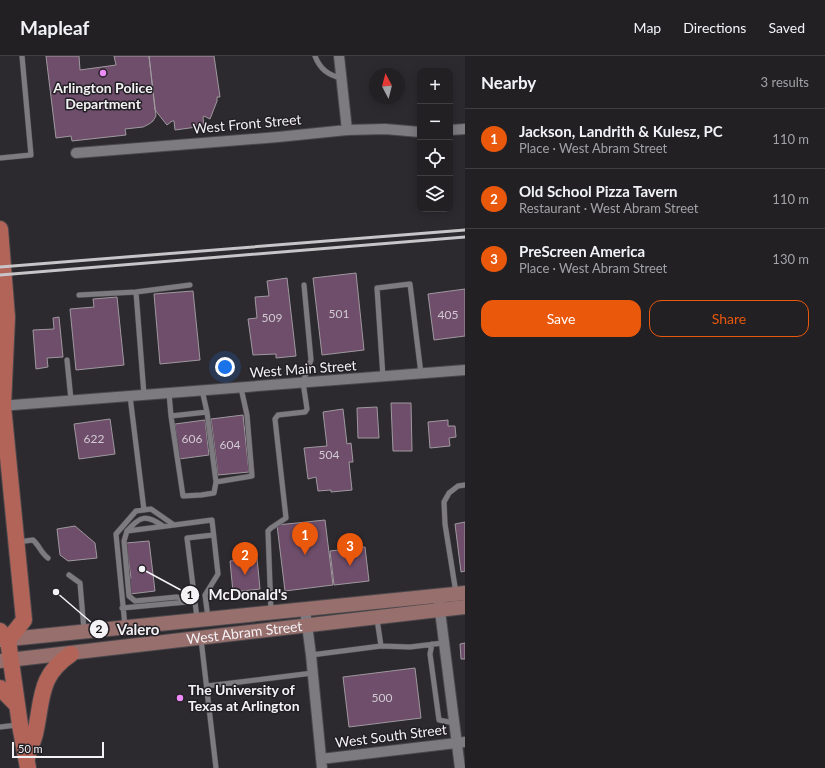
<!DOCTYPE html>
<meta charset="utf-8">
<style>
:root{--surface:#222023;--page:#2e2d30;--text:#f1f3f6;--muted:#a2a3a6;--line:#3f3e41;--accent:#ea580c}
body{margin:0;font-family:Lato,sans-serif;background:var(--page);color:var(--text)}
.controls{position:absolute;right:12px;top:12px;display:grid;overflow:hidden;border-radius:8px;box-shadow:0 2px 10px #0003}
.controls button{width:36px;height:36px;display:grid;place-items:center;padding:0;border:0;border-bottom:1px solid var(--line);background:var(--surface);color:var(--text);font:20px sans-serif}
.compass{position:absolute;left:369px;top:12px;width:36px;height:36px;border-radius:50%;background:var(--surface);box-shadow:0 2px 10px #0003;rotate:353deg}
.scale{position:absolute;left:12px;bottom:10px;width:92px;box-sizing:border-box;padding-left:4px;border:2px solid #f4f2f5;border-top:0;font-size:11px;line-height:14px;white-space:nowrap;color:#f4f2f5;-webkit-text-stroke:3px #232025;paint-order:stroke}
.you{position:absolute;left:225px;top:311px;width:14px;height:14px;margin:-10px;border:3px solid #fff;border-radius:50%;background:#1a73e8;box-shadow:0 0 0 6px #1a73e833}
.badge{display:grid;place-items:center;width:26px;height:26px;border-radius:50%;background:var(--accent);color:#fff;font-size:13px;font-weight:700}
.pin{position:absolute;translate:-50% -33px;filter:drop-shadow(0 1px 2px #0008)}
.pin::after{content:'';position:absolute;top:21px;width:14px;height:12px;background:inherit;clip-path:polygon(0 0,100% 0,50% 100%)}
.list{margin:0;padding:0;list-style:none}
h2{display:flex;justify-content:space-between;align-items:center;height:52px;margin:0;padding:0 16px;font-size:17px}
h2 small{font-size:13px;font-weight:400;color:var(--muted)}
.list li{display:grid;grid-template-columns:26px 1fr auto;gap:12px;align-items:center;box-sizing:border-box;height:60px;padding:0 16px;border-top:1px solid var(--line)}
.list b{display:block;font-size:15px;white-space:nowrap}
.list p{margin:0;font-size:13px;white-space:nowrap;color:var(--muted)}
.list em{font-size:13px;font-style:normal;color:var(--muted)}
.actions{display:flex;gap:8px;padding:12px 16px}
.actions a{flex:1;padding:9px 0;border:1px solid var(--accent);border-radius:12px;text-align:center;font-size:14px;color:var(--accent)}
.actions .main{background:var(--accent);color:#fff}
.icon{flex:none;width:22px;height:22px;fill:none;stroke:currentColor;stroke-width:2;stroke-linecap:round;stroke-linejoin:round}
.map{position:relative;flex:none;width:465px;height:712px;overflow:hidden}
header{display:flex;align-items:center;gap:24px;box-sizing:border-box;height:56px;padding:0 20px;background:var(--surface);border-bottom:1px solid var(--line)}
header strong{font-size:19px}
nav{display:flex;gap:22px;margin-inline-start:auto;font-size:14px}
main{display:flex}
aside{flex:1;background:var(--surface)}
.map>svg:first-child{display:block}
</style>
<header>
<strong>Mapleaf</strong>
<nav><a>Map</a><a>Directions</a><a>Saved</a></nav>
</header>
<main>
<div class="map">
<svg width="465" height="712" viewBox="0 0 465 712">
<rect width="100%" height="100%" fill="#2d2a2f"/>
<path fill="#6e4e6b" stroke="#9f999e" d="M46,0H79L80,14L116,9L114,0H149L156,60L153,65L149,68L143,71L125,73L126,79L72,85L71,80L56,82Z
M149,0H214L220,41H217V45L210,63L204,60L203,62L204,70L175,74L174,65H172L167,69L155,54Z
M356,217L364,294L322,299L313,222Z
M287,222L296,300L276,302V298L253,299L248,263L257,262L255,241L269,240L267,225Z
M465,233V280L434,284L428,238Z
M193,235L200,304L160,308L154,238Z
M117,241L124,309L76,314L70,253L94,251L93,243Z
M59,261L63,301L47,302L48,311L36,313L33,274L54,273L53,262Z
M391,347H411L412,395H393Z
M377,351L379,382H358L357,352Z
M343,353L347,388L351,387L353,406H349L352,434L331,436V434L318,435L316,421L308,423L304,392L327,390L323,356Z
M243,359L249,416L218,419L211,363Z
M110,363L115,398L79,403L74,368Z
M205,364L209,399L179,403L175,368Z
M448,364V370H455L456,381L449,382L450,390L430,392L428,366Z
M325,464L333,529L285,535L277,469Z
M465,466V515L461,516L455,468Z
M75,470L95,487L97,502L68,505L60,499L57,473Z
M149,485L155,535L130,538L128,523L131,522L126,487Z
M365,491L369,525L334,529L330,495Z
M257,502L260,533L233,536L230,505Z
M465,587V603H461L460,588Z
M415,612L421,662L349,671L343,621Z"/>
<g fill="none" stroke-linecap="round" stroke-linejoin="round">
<g stroke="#4b484c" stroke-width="6">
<path id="service" d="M315,0C320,13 328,19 341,22
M0,102L31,99L22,0
M136,236L190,229
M79,239L136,236L144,339
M67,304L71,344
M383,321L377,232L410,228L421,318
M202,334L207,356L216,426
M169,337L171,360L207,356
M130,340L144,454
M171,360L183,440L201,439L214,437L216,426L252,420L247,359L241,332
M174,469L127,475L124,485L129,540L135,545L177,541L188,545
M127,475C140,460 146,458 163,470
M17,486L33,484C39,489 41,497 48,502
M69,519L80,527L84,574
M456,537L445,468L444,446L449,437L458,430L465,429
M122,552L187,546
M271,556L268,475L271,472L286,462L275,363L278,359L305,356L307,353L303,326L311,304L304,229
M197,562L187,482L213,479
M377,563L381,590L410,591L443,587
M125,570L116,478L136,455L151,453L174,469L212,464L218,518L205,539L208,562
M201,583L216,712
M432,588L430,598L439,664L454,667
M311,599L381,590
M207,630L313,617
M0,671L17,669"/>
</g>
<g stroke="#4b484c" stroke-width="12">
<path id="minor" d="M339,0L347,74
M450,74L465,73
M76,97L278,81L347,74L385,73L420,76
M0,350L465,314
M439,547L460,712
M305,554L311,599L322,712
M321,703L465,686"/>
</g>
<g stroke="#4b484c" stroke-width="16">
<g id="secondary">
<path d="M0,584L465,537"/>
<path id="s1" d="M0,605L465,551"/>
</g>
</g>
<g stroke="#4b484c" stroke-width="18">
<path id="primary" d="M0,173L7,261L3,350L24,564L8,584
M0,575L8,584L20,669L28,712
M0,632L17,649
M27,702C29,694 33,686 35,678C43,643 38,620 71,598"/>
</g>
<use href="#service" stroke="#7d7a80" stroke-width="5"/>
<use href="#minor" stroke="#7d7a80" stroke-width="10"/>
<use href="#secondary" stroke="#976f6c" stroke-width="14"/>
<use href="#primary" stroke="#b26458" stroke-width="16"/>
<path stroke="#c7c5c8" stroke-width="3" d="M0,211L465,174
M0,219L465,181"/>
</g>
<g fill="#ed8cf9" stroke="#232025" stroke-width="1.5">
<circle cx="103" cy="17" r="4"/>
<circle cx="180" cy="642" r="4"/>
</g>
<g text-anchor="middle" stroke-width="3" stroke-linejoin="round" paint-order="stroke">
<g font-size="12" fill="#d2c9d2">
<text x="339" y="262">501</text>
<text x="448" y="263">405</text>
<text x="272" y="266">509</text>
<text x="94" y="387">622</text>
<text x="192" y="387">606</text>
<text x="230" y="393">604</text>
<text x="329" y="403">504</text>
<text x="382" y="646">500</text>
</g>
<g font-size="14" font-weight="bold" fill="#f4f2f5" stroke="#232025">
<text x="103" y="37">Arlington Police<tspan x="103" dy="16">Department</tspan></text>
<text x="188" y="639" text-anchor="start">The University of<tspan x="188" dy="16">Texas at Arlington</tspan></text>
</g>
<g font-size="14" fill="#f4f2f5" stroke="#232025">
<text transform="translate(247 68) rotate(-5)" y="5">West Front Street</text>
<text transform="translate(303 313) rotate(-4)" y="5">West Main Street</text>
<text dy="5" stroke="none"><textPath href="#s1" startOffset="246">West Abram Street</textPath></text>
<text transform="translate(391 680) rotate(-7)" y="5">West South Street</text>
</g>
</g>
<path fill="none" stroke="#f4f2f5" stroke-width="1.5" d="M142 513L190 539M56 536L99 573"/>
<g fill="#f4f2f5" stroke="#232025" stroke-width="1.5">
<circle cx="142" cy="513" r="4"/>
<circle cx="56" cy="536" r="4"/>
<circle cx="190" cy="539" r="10"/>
<circle cx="99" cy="573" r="10"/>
</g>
<g font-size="12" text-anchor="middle" font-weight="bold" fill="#111">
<text x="190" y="543">1</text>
<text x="99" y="577">2</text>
</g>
<g font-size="15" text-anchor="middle" font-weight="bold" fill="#f4f2f5" stroke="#232025" stroke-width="3" stroke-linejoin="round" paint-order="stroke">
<text x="248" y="544">McDonald's</text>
<text x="138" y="579">Valero</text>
</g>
</svg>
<div class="controls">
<button>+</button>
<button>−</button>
<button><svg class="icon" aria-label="locate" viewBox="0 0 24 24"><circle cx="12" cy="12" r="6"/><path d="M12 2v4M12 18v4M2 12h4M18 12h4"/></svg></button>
<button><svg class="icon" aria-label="layers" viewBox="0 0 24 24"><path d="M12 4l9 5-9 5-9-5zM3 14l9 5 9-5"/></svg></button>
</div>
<svg class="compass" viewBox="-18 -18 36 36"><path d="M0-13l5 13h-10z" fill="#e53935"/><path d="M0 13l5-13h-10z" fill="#a2a3a6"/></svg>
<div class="scale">50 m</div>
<div class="you"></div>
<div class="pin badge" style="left:305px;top:499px">1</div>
<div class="pin badge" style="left:245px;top:519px">2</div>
<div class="pin badge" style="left:350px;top:510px">3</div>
</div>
<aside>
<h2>Nearby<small>3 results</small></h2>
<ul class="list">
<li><span class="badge">1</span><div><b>Jackson, Landrith &amp; Kulesz, PC</b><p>Place · West Abram Street</p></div><em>110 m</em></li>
<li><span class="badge">2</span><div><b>Old School Pizza Tavern</b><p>Restaurant · West Abram Street</p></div><em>110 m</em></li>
<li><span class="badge">3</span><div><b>PreScreen America</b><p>Place · West Abram Street</p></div><em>130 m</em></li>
</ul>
<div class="actions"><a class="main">Save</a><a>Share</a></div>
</aside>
</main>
